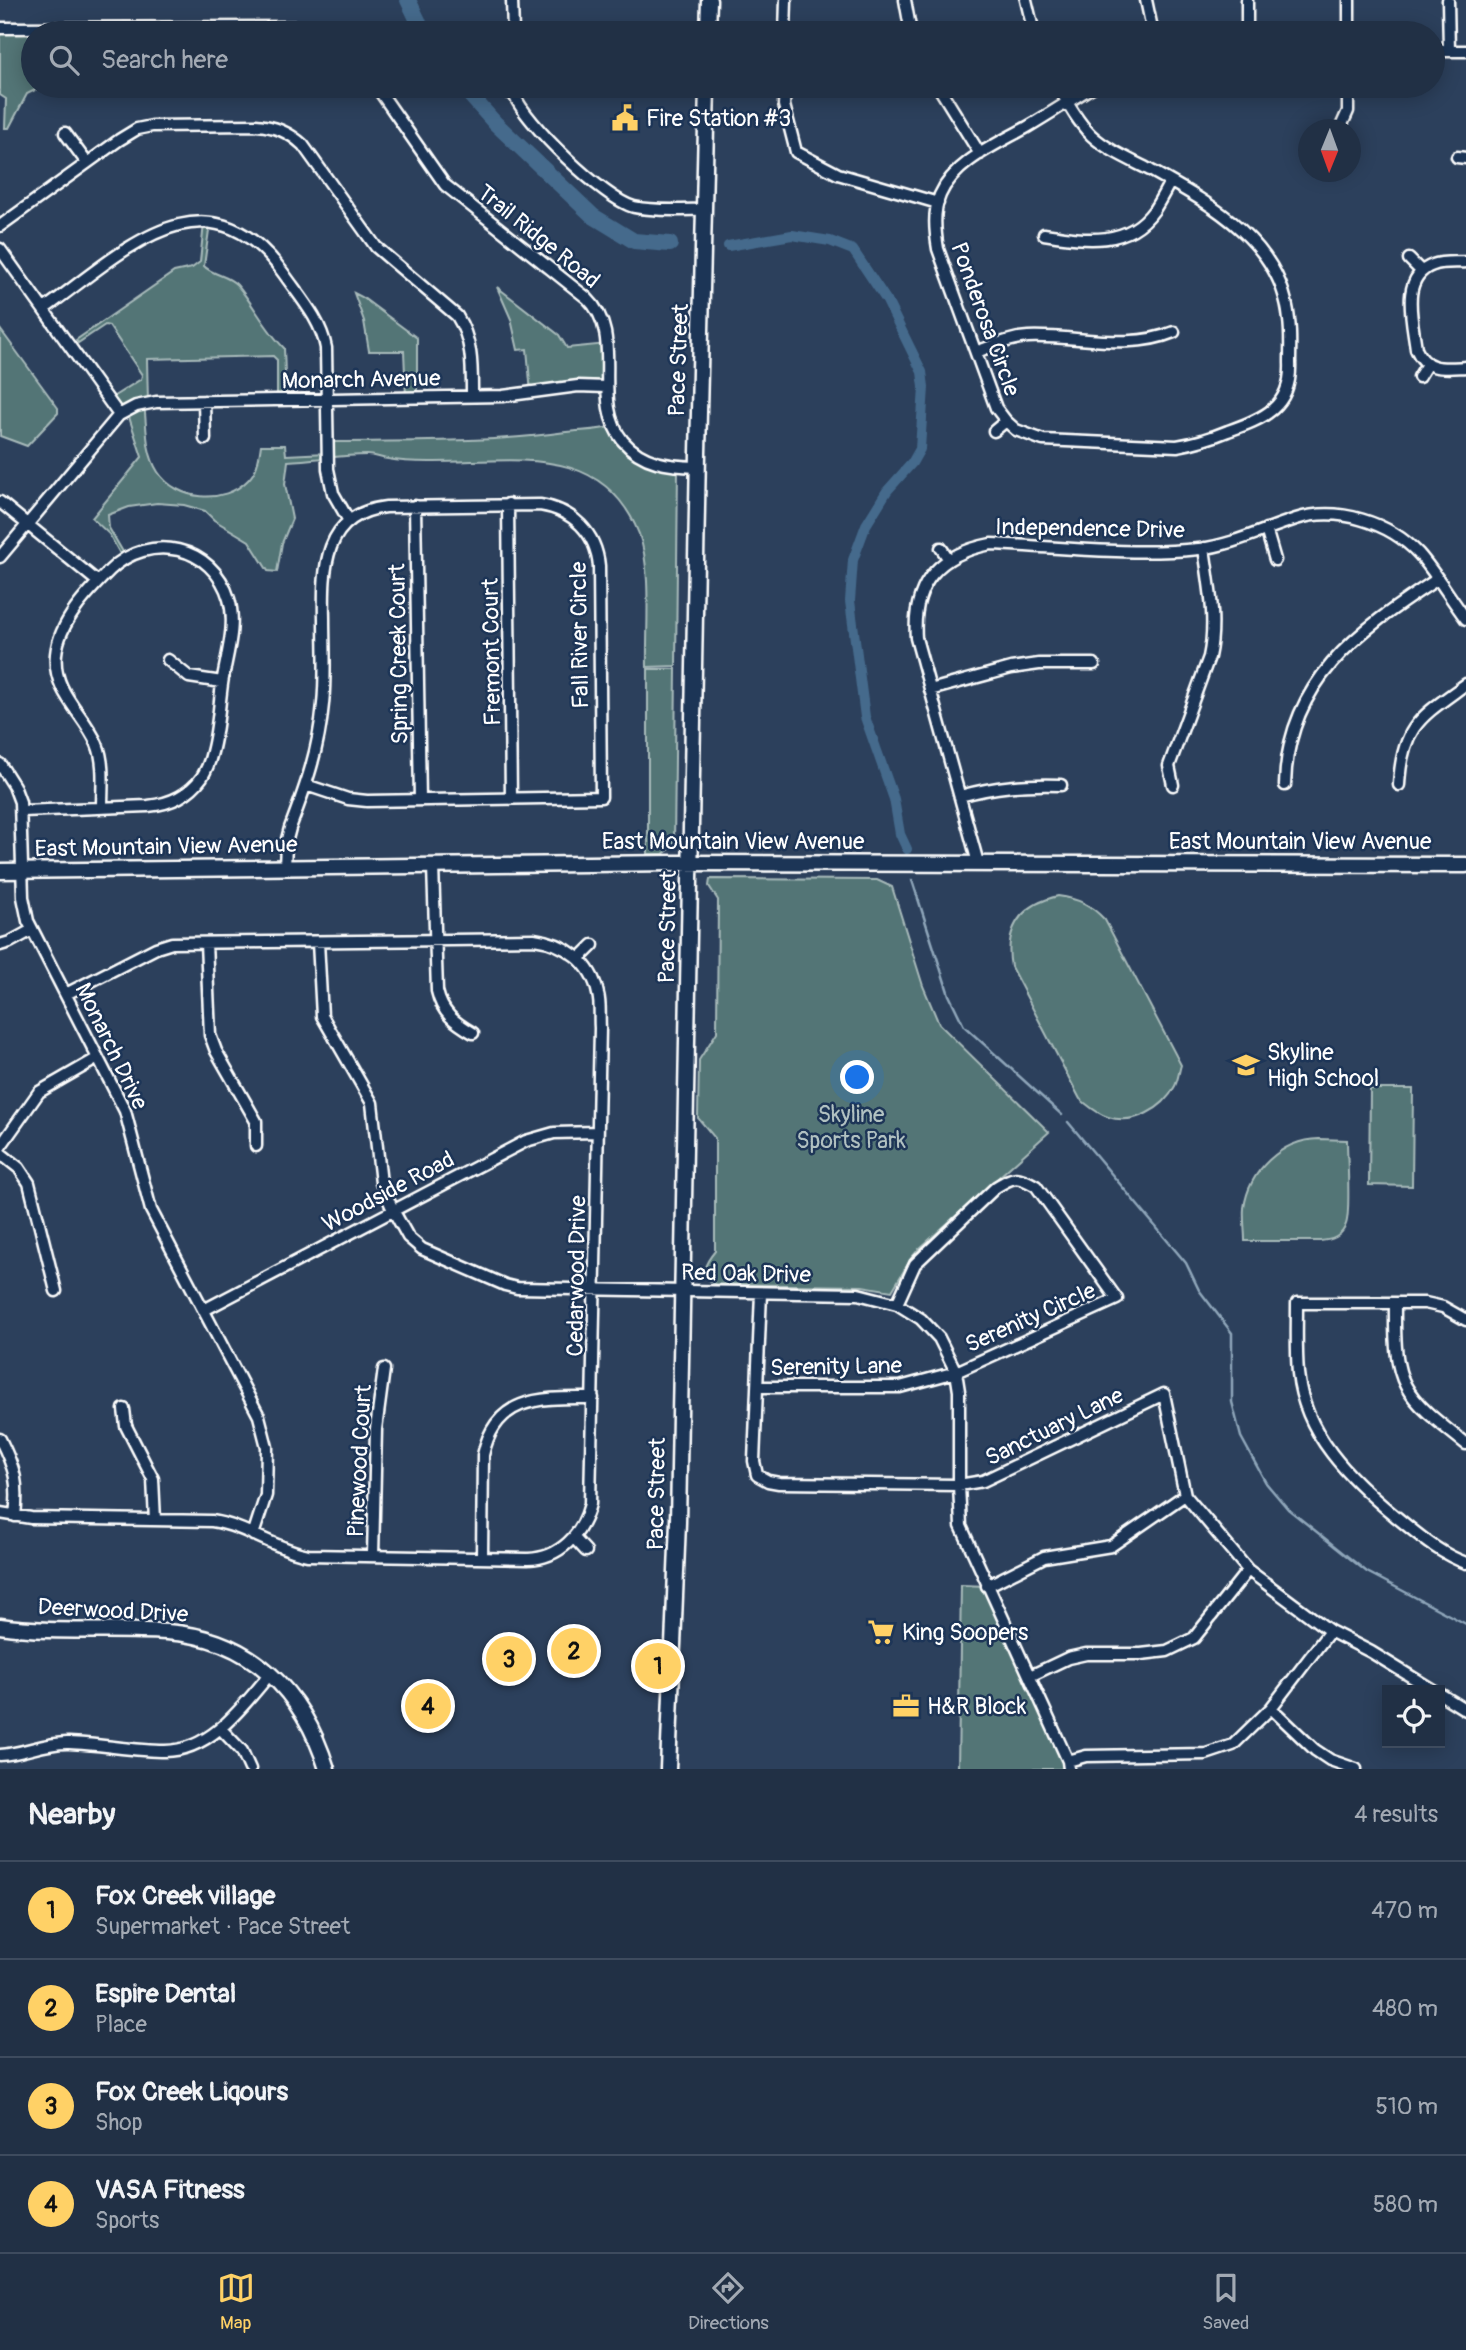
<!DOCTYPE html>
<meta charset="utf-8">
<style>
:root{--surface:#213045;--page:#2d3c50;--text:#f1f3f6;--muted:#a2a9b3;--line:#3e4b5e;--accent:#ffd166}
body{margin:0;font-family:Pangolin,sans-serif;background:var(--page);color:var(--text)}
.controls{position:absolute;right:21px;bottom:21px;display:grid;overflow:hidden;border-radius:0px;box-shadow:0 4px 18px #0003}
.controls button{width:63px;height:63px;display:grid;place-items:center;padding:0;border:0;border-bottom:2px solid var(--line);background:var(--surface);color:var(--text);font:35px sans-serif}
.compass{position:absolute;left:1298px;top:119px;width:63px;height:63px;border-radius:50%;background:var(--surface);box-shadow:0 4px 18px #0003;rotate:181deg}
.you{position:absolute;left:858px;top:1078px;width:24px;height:24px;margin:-18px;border:5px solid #fff;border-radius:50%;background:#1a73e8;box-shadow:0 0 0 10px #1a73e833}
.badge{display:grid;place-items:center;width:46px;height:46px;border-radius:50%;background:var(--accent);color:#111;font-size:23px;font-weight:700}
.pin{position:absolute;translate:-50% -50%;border:4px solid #fff;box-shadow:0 2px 7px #0006}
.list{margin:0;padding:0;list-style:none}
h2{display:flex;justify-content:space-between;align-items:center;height:91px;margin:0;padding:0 28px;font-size:30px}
h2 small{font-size:23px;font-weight:400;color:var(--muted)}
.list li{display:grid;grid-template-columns:46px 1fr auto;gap:21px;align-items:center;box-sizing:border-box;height:98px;padding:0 28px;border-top:2px solid var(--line)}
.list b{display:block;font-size:26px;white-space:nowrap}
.list p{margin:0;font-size:23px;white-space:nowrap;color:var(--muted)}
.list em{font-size:23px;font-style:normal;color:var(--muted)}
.icon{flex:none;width:38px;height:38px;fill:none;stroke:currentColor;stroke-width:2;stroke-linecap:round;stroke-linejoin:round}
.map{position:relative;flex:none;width:1466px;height:1769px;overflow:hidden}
.search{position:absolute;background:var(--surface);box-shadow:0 4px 18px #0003;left:21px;right:21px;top:21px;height:77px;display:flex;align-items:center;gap:18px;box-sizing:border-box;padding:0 24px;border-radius:38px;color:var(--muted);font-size:26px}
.sheet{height:483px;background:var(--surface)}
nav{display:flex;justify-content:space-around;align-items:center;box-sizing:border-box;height:98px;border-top:2px solid var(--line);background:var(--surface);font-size:19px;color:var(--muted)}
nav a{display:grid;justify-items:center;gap:4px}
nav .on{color:var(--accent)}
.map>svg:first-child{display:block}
</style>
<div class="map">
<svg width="1466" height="1769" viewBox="0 0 1466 1769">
<rect width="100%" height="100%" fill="#2c405c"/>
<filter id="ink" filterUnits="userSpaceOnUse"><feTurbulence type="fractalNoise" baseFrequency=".0143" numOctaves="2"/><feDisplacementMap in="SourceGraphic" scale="14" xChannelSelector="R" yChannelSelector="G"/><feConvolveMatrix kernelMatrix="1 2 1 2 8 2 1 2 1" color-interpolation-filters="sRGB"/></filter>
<g filter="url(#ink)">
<path fill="#527576" stroke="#a8baba" stroke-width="2" d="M0,28H37V33H33V86H43L27,94L9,128H5L6,99L0,95Z
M204,223H210L204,266C212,275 228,275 237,285C254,305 265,329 284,348L286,399L277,400V360L273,356L147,359L148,403L144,404C147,426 145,452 158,472C177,501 224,505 248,480C258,470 259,458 261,445H285L286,455L327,453L328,442C407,441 487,443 566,432C582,430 598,431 614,426L627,445L678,467L676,666L647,667C646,628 652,569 639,534C602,440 510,463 430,462C416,462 402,462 388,459C381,458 374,455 367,455C340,455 315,460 288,461L285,484L292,519L282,543L277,572L268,571L249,541L214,520L205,511L184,505L157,503L129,507L108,515L109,528L126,557L123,559L109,534L92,518L142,457L127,411L119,415L108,400L141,379L142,375L109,326L105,325L78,343L76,340L174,272L192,268L200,262Z
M497,287L559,335L567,348L607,344L606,387L531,393L527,349L518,350L511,319Z
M354,293L362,297L417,338V396L406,397L404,351H369L364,321Z
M0,329L58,408V413L27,446L0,436Z
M648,669H676L674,846L663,854H648Z
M710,879L877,880L892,887L923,986L939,1024L1049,1132L919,1249L912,1257L892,1291L862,1286L715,1284C697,1276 706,1262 715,1251V1138L698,1118L699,1060L717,1032L718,900L709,886Z
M1058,896C1079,899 1090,904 1105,920L1181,1065C1179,1071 1178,1080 1175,1086C1163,1110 1133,1125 1108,1117C1096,1113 1089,1106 1080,1099L1011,967C1004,928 1020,905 1058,896Z
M1370,1089H1413L1412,1186L1369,1185Z
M1319,1139L1347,1140C1347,1158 1351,1211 1346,1224C1342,1237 1332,1240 1320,1241H1245C1245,1230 1243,1218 1244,1208C1249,1171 1281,1140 1319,1139Z
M961,1585L987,1586L1069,1769H958Z"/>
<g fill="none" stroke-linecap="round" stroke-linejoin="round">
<path stroke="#8fa6ba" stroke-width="2.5" d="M912,880L949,995L964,1026L1062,1115
M1068,1122L1186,1263L1199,1290L1232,1333V1402L1241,1437L1266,1483L1288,1509L1367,1572L1466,1624"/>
<path stroke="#456a8c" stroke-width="10" d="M728,246L792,235L830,241L853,250L887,301L922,372L924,387L920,449L912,463L887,491L866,525L853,560L850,601L865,717L894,799L900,834L907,849"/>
<path stroke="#456a8c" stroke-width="16" d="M408,0L424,33
M462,86L495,123L593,216L634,241L670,244"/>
<g stroke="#fff" stroke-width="15">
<path id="street" d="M512,0L513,33
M905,0L911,33
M1026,0L1034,33
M1146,0L1153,33
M1247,0V33
M1448,0L1449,51
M0,28L295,27L318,29L329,33
M785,33L786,0
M1349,33V0
M1433,51H1466
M376,86L445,185L587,298C627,337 589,399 623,441C643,464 669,466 697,467
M502,86C508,96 518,96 524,86
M785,86L784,105L796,152L838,174L938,203
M938,86L980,154
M1058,86C1067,102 1077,121 1091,135C1107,150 1131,160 1150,170C1211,204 1282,242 1289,320C1291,334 1290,349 1290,363C1292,407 1263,419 1228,431C1211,438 1195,443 1177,446L1043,440L1016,430L1006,421L996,408L938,249C935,231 933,212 940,195C955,161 998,144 1029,126C1051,113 1072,99 1094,86
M514,94C524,122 605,200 634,207C656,212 682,209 705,210
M1340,129L1348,111V86
M65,133L87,163
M1457,157L1466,158
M0,226L119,140L137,129L152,126L256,125C275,126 289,132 303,145L376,247L457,316C473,341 472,367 472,396
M1044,234C1083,240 1127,248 1154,210C1160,201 1165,191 1170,182
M0,249L119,415
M1409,259L1421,271
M1466,262C1456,263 1443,261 1433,265C1399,277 1413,322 1416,349C1426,372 1445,368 1466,367
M44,309C120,255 206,164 284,274C300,297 321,320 326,348L328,469L333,493L349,521
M976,352C993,346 1010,338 1028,337C1077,335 1128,351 1174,332
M1419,377L1427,364
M204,401L205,439
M994,431L1006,421
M0,502L98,582
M508,504L511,799
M415,506L420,800
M1266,529L1275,560
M941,548L948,558
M0,557L119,415L136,406L156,402L503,396L578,386L606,387
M168,660L189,677L222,682
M930,690L1011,668L1039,664H1094
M0,764L14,786L20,802L23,897L28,921L125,1111L151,1210L259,1416L267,1447L266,1495L253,1535
M1173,785L1169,766L1209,657C1217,620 1209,585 1204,548
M1285,785C1287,682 1358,631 1436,580
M1399,785C1402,725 1421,717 1466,684
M960,796C996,786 1024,784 1061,785
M22,811L148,806C170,804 189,795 202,777C207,769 210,761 212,752C218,730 219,706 222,684C226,657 237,626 229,599C213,545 149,532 110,570C88,592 59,622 56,654C52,692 83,712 97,744C105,763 102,787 102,807
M978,863L916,638C912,583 939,554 991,544C1059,547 1131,556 1199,549C1233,545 1264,529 1296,519C1338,506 1389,522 1419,554C1434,571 1451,599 1466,619
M433,866L437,991C442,1013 454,1022 473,1033
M285,868L286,843L290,828C306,786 319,749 323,704C326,676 324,647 324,619C323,569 323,514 386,507L540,505C573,510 596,533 599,566L601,797L367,801L348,799L306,785
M318,942L322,1016L372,1103L381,1183L393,1210L408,1237L422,1249L505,1285L517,1288L858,1294L897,1304L921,1319L939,1338L956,1372L959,1391V1485L961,1526L1068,1761L1069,1769
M206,943L210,1035L216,1051L256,1121V1146
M0,945L10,942L32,930
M579,959L593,945
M0,1147L39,1092L98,1058
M0,1153L19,1168L29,1183L56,1291
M761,1293L754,1461L757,1475L768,1481L779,1483L959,1485L983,1481L1164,1394L1185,1495L1248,1570L1330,1631L1371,1652L1433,1690
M1395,1303C1394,1387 1401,1393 1466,1444
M204,1310L526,1141L554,1133L597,1132
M1466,1320L1443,1307L1425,1303H1297C1297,1326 1296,1350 1298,1373C1304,1434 1350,1479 1395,1516C1418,1534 1438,1553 1466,1563
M757,1387H900L956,1372L1117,1299L1036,1186C1017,1175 1014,1176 996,1187L915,1264L897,1304
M124,1409L126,1426L153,1479L155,1520
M0,1439C15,1469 19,1482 15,1516
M0,1513L31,1518L212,1521C246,1526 275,1549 308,1555L528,1559C560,1558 582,1535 590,1504L600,1028C599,1017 601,1005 598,994C592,962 565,943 534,939L172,943L156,948L66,994
M574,1538L586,1551
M373,1556L376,1429L384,1369
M482,1558L483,1455C496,1394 544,1398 593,1398
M987,1586L1044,1557L1111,1546L1185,1495
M1030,1676L1068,1658L1086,1654H1141L1167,1651L1194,1638L1248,1570
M1440,1694L1466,1710
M1271,1708L1315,1750L1330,1760L1356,1769
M220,1728L242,1751L250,1769
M0,1755C23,1754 45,1742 69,1743C101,1744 133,1751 165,1751C211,1751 243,1706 270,1674
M1068,1761L1086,1756L1206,1754L1233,1745L1271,1708L1330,1631"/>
</g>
<g stroke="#fff" stroke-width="19">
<path id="secondary" d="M708,33L709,0
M0,871L676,863L1466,865
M0,1626C55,1634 112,1628 167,1632C251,1638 303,1691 327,1769
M668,1769L678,1522L698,453L707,86"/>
</g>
<use href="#street" stroke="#1d3557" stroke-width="10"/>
<use href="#secondary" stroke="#1d3557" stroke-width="14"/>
</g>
</g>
<defs>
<g id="civic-bare" transform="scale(2.1)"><path d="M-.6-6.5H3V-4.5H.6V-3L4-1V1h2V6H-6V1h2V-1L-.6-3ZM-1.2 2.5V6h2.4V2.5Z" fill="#ffd166" stroke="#1d3557" stroke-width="2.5" paint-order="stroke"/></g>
<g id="school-bare" transform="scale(2.1)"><path d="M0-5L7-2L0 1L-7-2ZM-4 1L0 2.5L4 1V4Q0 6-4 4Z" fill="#ffd166" stroke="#1d3557" stroke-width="2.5" paint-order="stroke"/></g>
<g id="supermarket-bare" transform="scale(2.1)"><path d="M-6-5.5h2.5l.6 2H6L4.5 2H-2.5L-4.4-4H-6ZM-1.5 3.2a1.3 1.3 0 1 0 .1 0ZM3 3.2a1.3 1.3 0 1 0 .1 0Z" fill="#ffd166" stroke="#1d3557" stroke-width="2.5" paint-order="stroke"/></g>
<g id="office-bare" transform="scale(2.1)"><path d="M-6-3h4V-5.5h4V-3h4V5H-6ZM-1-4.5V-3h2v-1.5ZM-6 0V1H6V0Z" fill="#ffd166" stroke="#1d3557" stroke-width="2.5" paint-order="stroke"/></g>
</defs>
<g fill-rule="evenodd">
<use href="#civic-bare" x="625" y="118"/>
<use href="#school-bare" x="1246" y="1065"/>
<use href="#supermarket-bare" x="881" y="1632"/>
<use href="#office-bare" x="906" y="1706"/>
</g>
<g text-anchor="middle" stroke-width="5" stroke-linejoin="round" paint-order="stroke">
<g font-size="23" fill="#fff" stroke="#1d3557" text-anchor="start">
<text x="646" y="126">Fire Station #3</text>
<text x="1267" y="1060">Skyline<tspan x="1267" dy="26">High School</tspan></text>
<text x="902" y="1640">King Soopers</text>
<text x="927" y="1714">H&amp;R Block</text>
</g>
<g font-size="23" fill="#fff" stroke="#1d3557">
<text transform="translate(539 236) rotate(39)" y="8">Trail Ridge Road</text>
<text transform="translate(986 319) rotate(70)" y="8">Ponderosa Circle</text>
<text transform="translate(678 360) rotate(-88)" y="8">Pace Street</text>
<text transform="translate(361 379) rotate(-1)" y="8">Monarch Avenue</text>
<text transform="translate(1090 528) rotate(1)" y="8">Independence Drive</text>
<text transform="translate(579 635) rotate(-91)" y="8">Fall River Circle</text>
<text transform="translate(491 652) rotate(-91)" y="8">Fremont Court</text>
<text transform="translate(398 654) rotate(-91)" y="8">Spring Creek Court</text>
<text x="733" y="849">East Mountain View Avenue</text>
<text x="1300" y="849">East Mountain View Avenue</text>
<text transform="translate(166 846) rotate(-1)" y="8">East Mountain View Avenue</text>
<text transform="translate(667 927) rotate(-89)" y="8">Pace Street</text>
<text transform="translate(112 1046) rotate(64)" y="8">Monarch Drive</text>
<text transform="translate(388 1191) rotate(-28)" y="8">Woodside Road</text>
<text transform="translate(746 1273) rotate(1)" y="8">Red Oak Drive</text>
<text transform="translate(576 1276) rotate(-89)" y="8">Cedarwood Drive</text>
<text transform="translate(1030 1317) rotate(-24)" y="8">Serenity Circle</text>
<text transform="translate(836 1366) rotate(-1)" y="8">Serenity Lane</text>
<text transform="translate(1054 1426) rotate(-26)" y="8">Sanctuary Lane</text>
<text transform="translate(359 1461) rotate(-87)" y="8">Pinewood Court</text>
<text transform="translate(656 1494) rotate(-89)" y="8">Pace Street</text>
<text transform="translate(113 1610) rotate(3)" y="8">Deerwood Drive</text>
</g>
<g font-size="23" fill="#b1c1c1" stroke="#1d3557">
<text x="851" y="1122">Skyline<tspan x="851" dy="26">Sports Park</tspan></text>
</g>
</g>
</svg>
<div class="controls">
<button><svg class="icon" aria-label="locate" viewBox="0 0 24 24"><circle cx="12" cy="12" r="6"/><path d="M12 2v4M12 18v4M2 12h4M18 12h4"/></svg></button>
</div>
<svg class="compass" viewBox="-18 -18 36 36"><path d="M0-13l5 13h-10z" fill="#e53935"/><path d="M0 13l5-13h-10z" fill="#a2a9b3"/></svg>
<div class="you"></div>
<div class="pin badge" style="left:658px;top:1666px">1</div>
<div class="pin badge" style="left:574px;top:1651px">2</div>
<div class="pin badge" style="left:509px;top:1659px">3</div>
<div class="pin badge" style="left:428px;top:1706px">4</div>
<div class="search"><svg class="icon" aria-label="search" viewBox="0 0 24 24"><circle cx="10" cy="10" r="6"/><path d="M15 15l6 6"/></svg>Search here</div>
</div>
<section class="sheet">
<h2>Nearby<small>4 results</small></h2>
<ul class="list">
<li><span class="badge">1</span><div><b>Fox Creek village</b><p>Supermarket · Pace Street</p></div><em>470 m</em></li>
<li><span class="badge">2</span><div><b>Espire Dental</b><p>Place</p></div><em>480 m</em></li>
<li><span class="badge">3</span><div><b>Fox Creek Liqours</b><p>Shop</p></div><em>510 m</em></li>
<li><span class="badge">4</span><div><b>VASA Fitness</b><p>Sports</p></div><em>580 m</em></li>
</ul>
</section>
<nav>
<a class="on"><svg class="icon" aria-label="map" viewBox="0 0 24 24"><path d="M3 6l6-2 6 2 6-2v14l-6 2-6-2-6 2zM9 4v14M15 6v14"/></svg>Map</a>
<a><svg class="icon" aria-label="directions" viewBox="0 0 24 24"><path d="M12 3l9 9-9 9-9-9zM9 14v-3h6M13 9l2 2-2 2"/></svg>Directions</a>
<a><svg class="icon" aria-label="saved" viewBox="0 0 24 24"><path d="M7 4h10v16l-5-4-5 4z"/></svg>Saved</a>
</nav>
